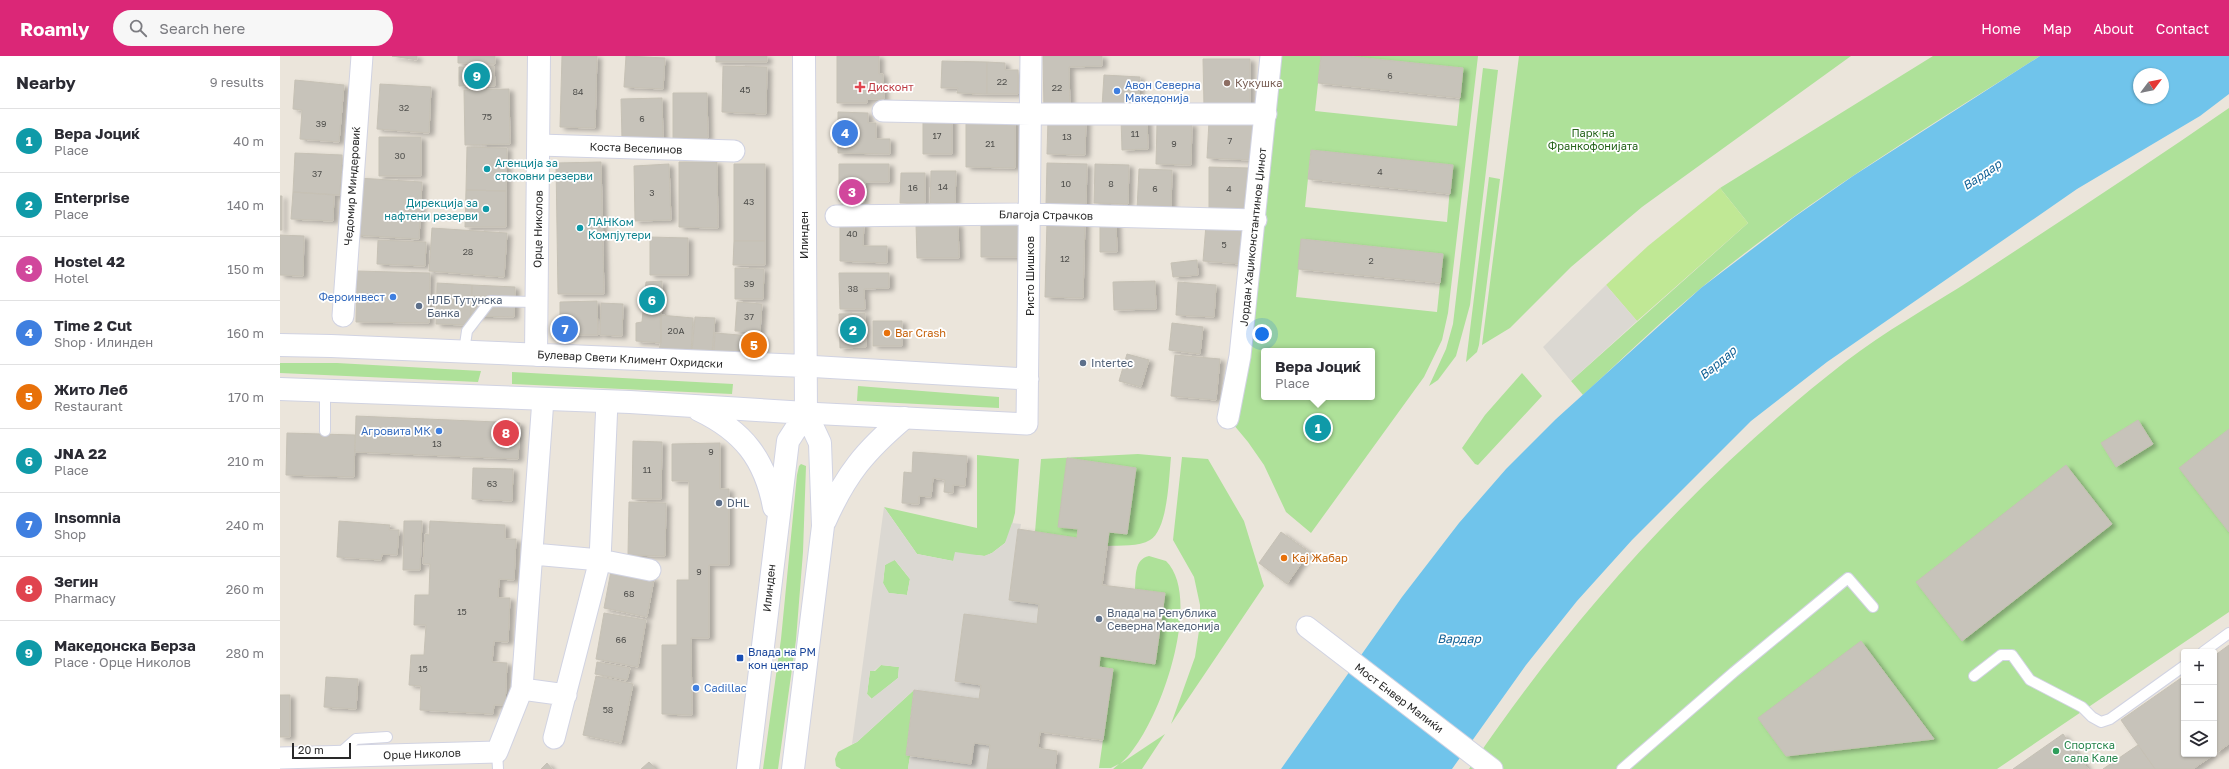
<!DOCTYPE html>
<meta charset="utf-8">
<style>
:root{--surface:#fff;--page:#f7f7f7;--text:#2b2b33;--muted:#7c7c81;--line:#e1e1e2;--accent:#db2777}
body{margin:0;font-family:"Golos Text",sans-serif;background:var(--page);color:var(--text)}
.controls{position:absolute;right:12px;bottom:12px;display:grid;overflow:hidden;border-radius:4px;box-shadow:0 1px 3px #0004}
.controls button{width:36px;height:36px;display:grid;place-items:center;padding:0;border:0;border-bottom:1px solid var(--line);background:var(--surface);color:var(--text);font:20px sans-serif}
.compass{position:absolute;left:1853px;top:12px;width:36px;height:36px;border-radius:50%;background:var(--surface);box-shadow:0 1px 3px #0004;rotate:58deg}
.scale{position:absolute;left:12px;bottom:10px;width:59px;box-sizing:border-box;padding-left:4px;border:2px solid #292929;border-top:0;font-size:11px;line-height:14px;white-space:nowrap;color:#292929;-webkit-text-stroke:3px #fff;paint-order:stroke}
.you{position:absolute;left:982px;top:278px;width:14px;height:14px;margin:-10px;border:3px solid #fff;border-radius:50%;background:#1a73e8;box-shadow:0 0 0 6px #1a73e833}
.badge{display:grid;place-items:center;width:26px;height:26px;border-radius:50%;background:var(--accent);color:#fff;font-size:13px;font-weight:700}
.pin{position:absolute;translate:-50% -50%;border:2px solid #fff;box-shadow:0 1px 4px #0006}
.popup{position:absolute;left:981px;top:292px;width:114px;height:52px;box-sizing:border-box;display:grid;place-content:center;border-radius:4px;background:var(--surface);filter:drop-shadow(0 1px 3px #0005);font-size:13px;white-space:nowrap;color:var(--muted)}
.popup b{font-size:15px;color:var(--text)}
.popup::after{content:'';position:absolute;left:50%;top:100%;margin-left:-8px;border:8px solid transparent;border-top-color:var(--surface)}
.list{margin:0;padding:0;list-style:none}
h2{display:flex;justify-content:space-between;align-items:center;height:52px;margin:0;padding:0 16px;font-size:17px}
h2 small{font-size:13px;font-weight:400;color:var(--muted)}
.list li{display:grid;grid-template-columns:26px 1fr auto;gap:12px;align-items:center;box-sizing:border-box;height:64px;padding:0 16px;border-top:1px solid var(--line)}
.list b{display:block;font-size:15px;white-space:nowrap}
.list p{margin:0;font-size:13px;white-space:nowrap;color:var(--muted)}
.list em{font-size:13px;font-style:normal;color:var(--muted)}
.icon{flex:none;width:22px;height:22px;fill:none;stroke:currentColor;stroke-width:2;stroke-linecap:round;stroke-linejoin:round}
.map{position:relative;flex:none;width:1949px;height:713px;overflow:hidden}
header{display:flex;align-items:center;gap:24px;box-sizing:border-box;height:56px;padding:0 20px;background:var(--accent);color:#fff}
header strong{font-size:19px}
nav{display:flex;gap:22px;margin-inline-start:auto;font-size:14px}
.search{width:280px;height:36px;background:var(--page);display:flex;align-items:center;gap:10px;box-sizing:border-box;padding:0 14px;border-radius:22px;color:var(--muted);font-size:15px}
main{display:flex}
aside{flex:1;background:var(--surface)}
.map>svg:first-child{display:block}
</style>
<header>
<strong>Roamly</strong>
<div class="search"><svg class="icon" aria-label="search" viewBox="0 0 24 24"><circle cx="10" cy="10" r="6"/><path d="M15 15l6 6"/></svg>Search here</div>
<nav><a>Home</a><a>Map</a><a>About</a><a>Contact</a></nav>
</header>
<main>
<aside>
<h2>Nearby<small>9 results</small></h2>
<ul class="list">
<li><span class="badge" style="background:#0f9aa8">1</span><div><b>Вера Јоциќ</b><p>Place</p></div><em>40 m</em></li>
<li><span class="badge" style="background:#0f9aa8">2</span><div><b>Enterprise</b><p>Place</p></div><em>140 m</em></li>
<li><span class="badge" style="background:#d1479c">3</span><div><b>Hostel 42</b><p>Hotel</p></div><em>150 m</em></li>
<li><span class="badge" style="background:#3f7fe0">4</span><div><b>Time 2 Cut</b><p>Shop · Илинден</p></div><em>160 m</em></li>
<li><span class="badge" style="background:#e8710a">5</span><div><b>Жито Леб</b><p>Restaurant</p></div><em>170 m</em></li>
<li><span class="badge" style="background:#0f9aa8">6</span><div><b>JNA 22</b><p>Place</p></div><em>210 m</em></li>
<li><span class="badge" style="background:#3f7fe0">7</span><div><b>Insomnia</b><p>Shop</p></div><em>240 m</em></li>
<li><span class="badge" style="background:#e0444e">8</span><div><b>Зегин</b><p>Pharmacy</p></div><em>260 m</em></li>
<li><span class="badge" style="background:#0f9aa8">9</span><div><b>Македонска Берза</b><p>Place · Орце Николов</p></div><em>280 m</em></li>
</ul>
</aside>
<div class="map">
<svg width="1949" height="713" viewBox="0 0 1949 713">
<defs>
<filter id="shadow"><feDropShadow dx="4.5" dy="2.5" stdDeviation="2" flood-color="#0004"/></filter>
</defs>
<rect width="100%" height="100%" fill="#ebe5db"/>
<path fill="#aee199" fill-rule="evenodd" d="M991,0H1041L1035,55L1177,70L1183,12L1066,0H1198L1168,257L1162,284L1144,321L1031,477L1006,456L984,409L968,386L948,362ZM1031,94L1172,109L1167,166L1025,151ZM1022,183L1163,198L1157,256L1016,241ZM984,295H1092V341H984Z
M1239,0H1571L1362,151L1291,211L1230,272L1202,289Z
M1653,0H1760C1645,73 1527,144 1421,232C1380,266 1342,303 1303,339L1291,325L1468,167L1440,132Z
M1203,12L1218,14L1190,249L1176,300L1158,324L1149,330L1166,293L1173,268Z
M1949,52V556L1717,713H1189C1293,559 1418,420 1565,306C1604,276 1652,249 1694,222C1779,166 1865,110 1949,52Z
M1209,121L1220,123L1199,289L1197,296L1186,306Z
M0,307H57L201,315L198,326L0,317Z
M232,316L453,328L452,338L232,328Z
M1242,317L1262,340L1198,409L1195,408L1182,392L1205,359Z
M578,330L719,341V352L577,345Z
M858,398L891,401C889,420 888,474 870,484C859,491 840,489 827,490L829,476L847,478L856,412L787,402L798,473L797,482L755,476L761,403Z
M697,399L739,403L735,457L729,480L725,487L712,497L705,500L696,499L673,505L637,498L604,451L697,472Z
M902,401L928,403L964,465L984,530L891,668L915,601L920,568V549L914,521L893,484Z
M521,408L526,410L523,496L516,584L498,713H483L501,583L517,419L519,410Z
M869,500L886,505C925,543 877,678 840,708L885,678L862,713H833L839,708L831,712H819L833,613L819,611L820,600L875,607L885,538L855,533C856,521 854,503 869,500Z
M614,503L630,523L627,539L608,537L603,527L605,509Z
M601,609L619,611L618,622L592,643L587,638L590,615H595Z
M634,634L626,699L630,700L628,713H561L556,710L555,703L558,696L577,686Z"/>
<path fill="#c0e895" d="M1440,132L1468,167L1357,265L1326,229L1368,190Z"/>
<path fill="#dbd8d2" fill-rule="evenodd" d="M1326,229L1357,265L1291,325L1263,291Z
M604,451L637,498L673,505L675,496L704,500L712,497L725,487L732,467L741,468L740,474H738L729,544L759,548L757,568L684,558L675,625L701,629L699,643L634,634L577,686L572,688ZM615,504L630,523L627,539L609,537L603,527L605,509ZM601,609L619,611L618,622L591,643L587,638L590,615H594Z
M694,687L710,689L707,713H628L630,700L691,708Z"/>
<path fill="#70c4eb" fill-rule="evenodd" d="M1760,0H1949V38L1920,60L1797,133L1547,306L1471,365L1352,484L1297,545L1246,609L1172,713H1001L1122,541L1179,467L1226,413L1276,363L1421,232L1513,162L1573,120ZM1859,18H1883V42H1859Z"/>
<path fill="#c7c3ba" stroke="#c6c1b5" filter="url(#shadow)" d="M112,0H137V4Z
M178,0H215V8L178,7Z
M282,0H317L315,72L280,71Z
M346,0L385,2L383,33L344,31Z
M436,0H487V6H436Z
M557,0H599V18H603L604,43H587V47H557Z
M763,0H822V10L789,11L790,54L764,55Z
M1041,0H1066L1183,12L1180,42L1038,27Z
M923,3H970V50L924,51Z
M662,5L707,6V38L677,37L678,32H661Z
M707,6L725,7V14H738V38H707Z
M214,10L215,30H179V11Z
M443,10L487,11L486,58L442,56Z
M824,19L860,21L858,53L822,51Z
M15,24L64,29L59,86L20,83L22,54L13,53Z
M100,28L151,31L149,77L97,73Z
M229,33L230,88L185,89L184,34Z
M393,37H427L428,82H393Z
M382,42L383,82L342,83L341,43Z
M558,56L588,57V67H596V83H610V98L558,97Z
M643,62L672,63V98H643Z
M867,62L868,93L842,94L841,63Z
M768,63L806,64L805,99L767,98Z
M686,64H735V112L686,111Z
M929,65L974,68L972,104L927,102Z
M877,67L912,68L911,109L876,108Z
M99,81H141V120H99Z
M187,91L227,92L226,135L186,134Z
M1031,94L1173,109L1170,138L1028,123Z
M15,97L62,99L60,139L13,136Z
M321,106L324,238H278L276,107Z
M399,106H437L438,172L399,171Z
M767,107L807,108L806,150L766,149Z
M389,108L391,164L355,165L354,110Z
M454,108H485V185H454Z
M559,108H609V126H585L584,146L559,145Z
M815,108L849,109L848,148L814,147Z
M929,111L970,112V155L929,154Z
M859,113L892,114L891,154L857,153Z
M651,115H676L675,147H650Z
M621,117H645V147H620Z
M78,122L142,126L139,183L75,179Z
M186,134L226,135V171H185Z
M13,136L54,139L53,165L11,163Z
M0,140H2V174H0Z
M701,165H740L739,201H701Z
M767,165H805L803,242L765,241Z
M836,166L837,196H820V167Z
M560,167H584L583,190H607V207L560,205Z
M636,168H678L679,202H637Z
M926,169L964,172L961,208L923,205Z
M152,172L227,177L224,221L149,215Z
M0,179L24,180L23,220L0,219Z
M370,181L408,182V219H370Z
M1021,183L1163,198L1160,227L1018,213Z
M98,184L146,186L145,210L97,208Z
M454,185H485V209H453Z
M917,204L918,219L893,221L891,207Z
M455,212L484,213L483,243H455Z
M77,215L150,217L149,267L76,266Z
M559,217H609V232L584,233L585,253H560Z
M382,225L381,287L356,285V267L362,266L366,226Z
M875,225L876,253L834,254L833,226Z
M898,226L936,229L934,261L896,259Z
M157,227L192,229L190,269L156,268Z
M192,229L235,231L234,261L191,260Z
M317,245L318,279H280V246Z
M457,246L482,248L480,276L455,275Z
M321,247L343,248L342,280L320,279Z
M585,257L586,291L560,292L559,258Z
M380,259L413,262L411,297L378,295L381,287Z
M415,261L435,262L432,297L412,295Z
M593,265H622V290H593Z
M892,267L923,271L920,298L889,294Z
M435,277L484,281L483,299L434,295Z
M847,298L869,304L861,331L839,325Z
M895,299L940,303L936,344L891,340Z
M76,360L240,367L238,403L75,396Z
M1858,364L1873,388L1836,411L1821,387Z
M1949,373V476L1899,412Z
M7,377L75,379L74,421L6,419Z
M353,385L382,386L381,443H352Z
M440,387V433H449V509H429V582H411L412,659L382,658V589H397V524H409V425H392V388Z
M633,396L687,400L685,430L673,429V437L664,436L665,424L653,422L651,441L639,440V448L622,447L624,416L632,417Z
M787,402L856,412L847,478L829,476L822,529L885,537L875,608L820,600L819,611L833,613L823,684L760,676L758,692L777,695L775,713H707L710,689L694,687L691,708L626,699L634,634L699,643L701,629L675,625L684,558L757,568L759,548L729,544L738,473L797,482L798,473L778,471Z
M1786,409L1832,468L1682,585L1636,526Z
M193,412L233,413L232,445L192,443Z
M349,446L386,447L385,500L348,499Z
M59,465L110,469L109,474H119L117,499L102,498L101,504L57,501Z
M124,465H142L140,514H123Z
M150,465L225,469V483H236L234,524L219,523L218,542H230L228,586L214,585L212,606L227,607L225,649H214L213,658L140,654L141,630L129,629L131,599H144L146,569H134L135,539H149L150,508H143L145,478L149,479Z
M1001,476L1029,496L1007,528L979,507Z
M331,515L374,523L367,561L324,552Z
M324,557L366,564L358,611L316,603Z
M1581,585L1654,683L1506,700L1478,662Z
M1949,589V688L1913,713H1875L1841,664L1904,620V698H1934V600Z
M317,606L350,612L347,624L315,618Z
M316,620L353,628L341,687L303,679Z
M46,621L78,623L76,653L44,651Z
M0,639H10V681H0Z
M1783,678L1808,713H1733Z
M1858,689L1875,713H1823Z
M369,706L376,713H361Z
M267,707L272,713H261Z"/>
<g fill="none" stroke-linecap="round" stroke-linejoin="round">
<g stroke="#d1d3e2" stroke-width="12">
<path id="lane" d="M184,295L187,275L210,245L257,246
M45,334V375
M1923,596L1949,577
M1694,620L1721,599H1732L1750,624L1802,651L1812,661L1821,666L1830,663L1904,610
M217,696L218,713
M59,698L76,683L107,681
M1342,713L1454,616L1568,522L1593,551"/>
</g>
<g stroke="#d1d3e2" stroke-width="23">
<path id="street" d="M603,55L751,58H986
M259,89L454,95
M556,160L750,158L976,164
M63,260L82,0
M525,310L748,323
M526,357L747,368L751,0
M948,362L960,300L991,0
M253,498L320,504L370,514
M1027,571L1212,713
M242,633L286,639
M274,682L320,504L327,346
M0,702L217,696L242,633L263,343"/>
</g>
<g stroke="#d1d3e2" stroke-width="24">
<path id="secondary" d="M0,289L51,290L525,310
M256,299L259,0
M0,333L350,346L526,357
M419,354C463,375 485,403 494,451
M545,465C566,418 585,395 624,362
M468,713L508,385L526,357
M513,713L543,470L540,387L526,357L524,0"/>
</g>
<use href="#lane" stroke="#fff" stroke-width="10"/>
<use href="#street" stroke="#fff" stroke-width="21"/>
<use href="#secondary" stroke="#fff" stroke-width="22"/>
</g>
<circle fill="#8d6e63" stroke="#fff" stroke-width="1.5" cx="947" cy="27" r="4"/>
<path fill="#e0444e" stroke="#fff" stroke-width="1.5" d="M578 25h4v4h4v4h-4v4h-4v-4h-4v-4h4z"/>
<g fill="#3f7fe0" stroke="#fff" stroke-width="1.5">
<circle cx="837" cy="35" r="4"/>
<circle cx="113" cy="241" r="4"/>
<circle cx="159" cy="375" r="4"/>
<circle cx="416" cy="632" r="4"/>
</g>
<g fill="#0f9aa8" stroke="#fff" stroke-width="1.5">
<circle cx="207" cy="113" r="4"/>
<circle cx="206" cy="153" r="4"/>
<circle cx="300" cy="172" r="4"/>
</g>
<g fill="#5c6f8a" stroke="#fff" stroke-width="1.5">
<circle cx="139" cy="250" r="4"/>
<circle cx="803" cy="307" r="4"/>
<circle cx="439" cy="447" r="4"/>
<circle cx="819" cy="563" r="4"/>
</g>
<g fill="#e8710a" stroke="#fff" stroke-width="1.5">
<circle cx="607" cy="277" r="4"/>
<circle cx="1004" cy="502" r="4"/>
</g>
<rect fill="#1a4fb4" stroke="#fff" stroke-width="1.5" x="456" y="598" width="8" height="8" rx="2"/>
<circle fill="#2e9e5b" stroke="#fff" stroke-width="1.5" cx="1776" cy="695" r="4"/>
<g text-anchor="middle" stroke-width="3.5" stroke-linejoin="round" paint-order="stroke">
<g font-size="9" fill="#50504d">
<text x="1110" y="23">6</text>
<text x="722" y="29">22</text>
<text x="777" y="35">22</text>
<text x="465" y="37">45</text>
<text x="298" y="39">84</text>
<text x="124" y="55">32</text>
<text x="207" y="64">75</text>
<text x="362" y="66">6</text>
<text x="41" y="71">39</text>
<text x="855" y="81">11</text>
<text x="657" y="83">17</text>
<text x="787" y="84">13</text>
<text x="950" y="88">7</text>
<text x="710" y="91">21</text>
<text x="894" y="91">9</text>
<text x="120" y="103">30</text>
<text x="1100" y="119">4</text>
<text x="37" y="121">37</text>
<text x="786" y="131">10</text>
<text x="831" y="131">8</text>
<text x="663" y="134">14</text>
<text x="633" y="135">16</text>
<text x="875" y="136">6</text>
<text x="949" y="136">4</text>
<text x="372" y="140">3</text>
<text x="469" y="149">43</text>
<text x="572" y="181">40</text>
<text x="944" y="192">5</text>
<text x="188" y="199">28</text>
<text x="785" y="206">12</text>
<text x="1091" y="208">2</text>
<text x="469" y="231">39</text>
<text x="573" y="236">38</text>
<text x="469" y="264">37</text>
<text x="396" y="278">20A</text>
<text x="157" y="391">13</text>
<text x="431" y="399">9</text>
<text x="367" y="417">11</text>
<text x="212" y="431">63</text>
<text x="419" y="519">9</text>
<text x="349" y="541">68</text>
<text x="182" y="559">15</text>
<text x="341" y="587">66</text>
<text x="143" y="616">15</text>
<text x="328" y="657">58</text>
</g>
<g font-size="11" fill="#785e54" stroke="#fff" text-anchor="start">
<text x="955" y="31">Кукушка</text>
</g>
<g font-size="11" fill="#366cbe" stroke="#fff" text-anchor="start">
<text x="845" y="33">Авон Северна<tspan x="845" dy="13">Македонија</tspan></text>
<text x="105" y="245" text-anchor="end">Фероинвест</text>
<text x="151" y="379" text-anchor="end">Агровита МК</text>
<text x="424" y="636">Cadillac</text>
</g>
<g font-size="11" fill="#be3a42" stroke="#fff" text-anchor="start">
<text x="588" y="35">Дисконт</text>
</g>
<g font-size="11" fill="#27641b" stroke="#fff">
<text x="1313" y="81">Парк на<tspan x="1313" dy="13">Франкофонијата</tspan></text>
</g>
<g font-size="11" fill="#292929" stroke="#fff">
<text transform="translate(356 92) rotate(2)" y="4">Коста Веселинов</text>
<text transform="translate(72 130) rotate(-86)" y="4">Чедомир Миндеровиќ</text>
<text transform="translate(766 159) rotate(1)" y="4">Благоја Страчков</text>
<text transform="translate(258 173) rotate(-89)" y="4">Орце Николов</text>
<text transform="translate(524 179) rotate(-90)" y="4">Илинден</text>
<text transform="translate(973 181) rotate(-84)" y="4">Јордан Хаџиконстантинов Џинот</text>
<text transform="translate(750 220) rotate(-90)" y="4">Ристо Шишков</text>
<text transform="translate(350 303) rotate(3)" y="4">Булевар Свети Климент Охридски</text>
<text transform="translate(489 532) rotate(-84)" y="4">Илинден</text>
<text transform="translate(1119 642) rotate(37)" y="4">Мост Енвер Малиќи</text>
<text transform="translate(142 698) rotate(-2)" y="4">Орце Николов</text>
</g>
<g font-size="11" fill="#0d838f" stroke="#fff" text-anchor="start">
<text x="215" y="111">Агенција за<tspan x="215" dy="13">стоковни резерви</tspan></text>
<text x="198" y="151" text-anchor="end">Дирекција за<tspan x="198" dy="13">нафтени резерви</tspan></text>
<text x="308" y="170">ЛАНКом<tspan x="308" dy="13">Компјутери</tspan></text>
</g>
<g font-size="11" fill="#4e5e75" stroke="#fff" text-anchor="start">
<text x="147" y="248">НЛБ Тутунска<tspan x="147" dy="13">Банка</tspan></text>
<text x="811" y="311">Intertec</text>
<text x="447" y="451">DHL</text>
<text x="827" y="561">Влада на Република<tspan x="827" dy="13">Северна Македонија</tspan></text>
</g>
<g font-size="11" fill="#c56008" stroke="#fff" text-anchor="start">
<text x="615" y="281">Bar Crash</text>
<text x="1012" y="506">Кај Жабар</text>
</g>
<g font-size="11" fill="#164399" stroke="#fff" text-anchor="start">
<text x="468" y="600">Влада на РМ<tspan x="468" dy="13">кон центар</tspan></text>
</g>
<g font-size="11" fill="#27864d" stroke="#fff" text-anchor="start">
<text x="1784" y="693">Спортска<tspan x="1784" dy="13">сала Кале</tspan></text>
</g>
<g font-size="12" font-style="italic" fill="#116196" stroke="#fff">
<text transform="translate(1702 119) rotate(-34)" y="4">Вардар</text>
<text transform="translate(1438 307) rotate(-40)" y="4">Вардар</text>
<text x="1179" y="587">Вардар</text>
</g>
</g>
</svg>
<div class="controls">
<button>+</button>
<button>−</button>
<button><svg class="icon" aria-label="layers" viewBox="0 0 24 24"><path d="M12 4l9 5-9 5-9-5zM3 14l9 5 9-5"/></svg></button>
</div>
<svg class="compass" viewBox="-18 -18 36 36"><path d="M0-13l5 13h-10z" fill="#e53935"/><path d="M0 13l5-13h-10z" fill="#7c7c81"/></svg>
<div class="scale">20 m</div>
<div class="you"></div>
<div class="pin badge" style="left:1038px;top:372px;background:#0f9aa8">1</div>
<div class="popup"><b>Вера Јоциќ</b>Place</div>
<div class="pin badge" style="left:573px;top:274px;background:#0f9aa8">2</div>
<div class="pin badge" style="left:572px;top:136px;background:#d1479c">3</div>
<div class="pin badge" style="left:565px;top:77px;background:#3f7fe0">4</div>
<div class="pin badge" style="left:474px;top:289px;background:#e8710a">5</div>
<div class="pin badge" style="left:372px;top:244px;background:#0f9aa8">6</div>
<div class="pin badge" style="left:285px;top:273px;background:#3f7fe0">7</div>
<div class="pin badge" style="left:226px;top:377px;background:#e0444e">8</div>
<div class="pin badge" style="left:197px;top:20px;background:#0f9aa8">9</div>
</div>
</main>
